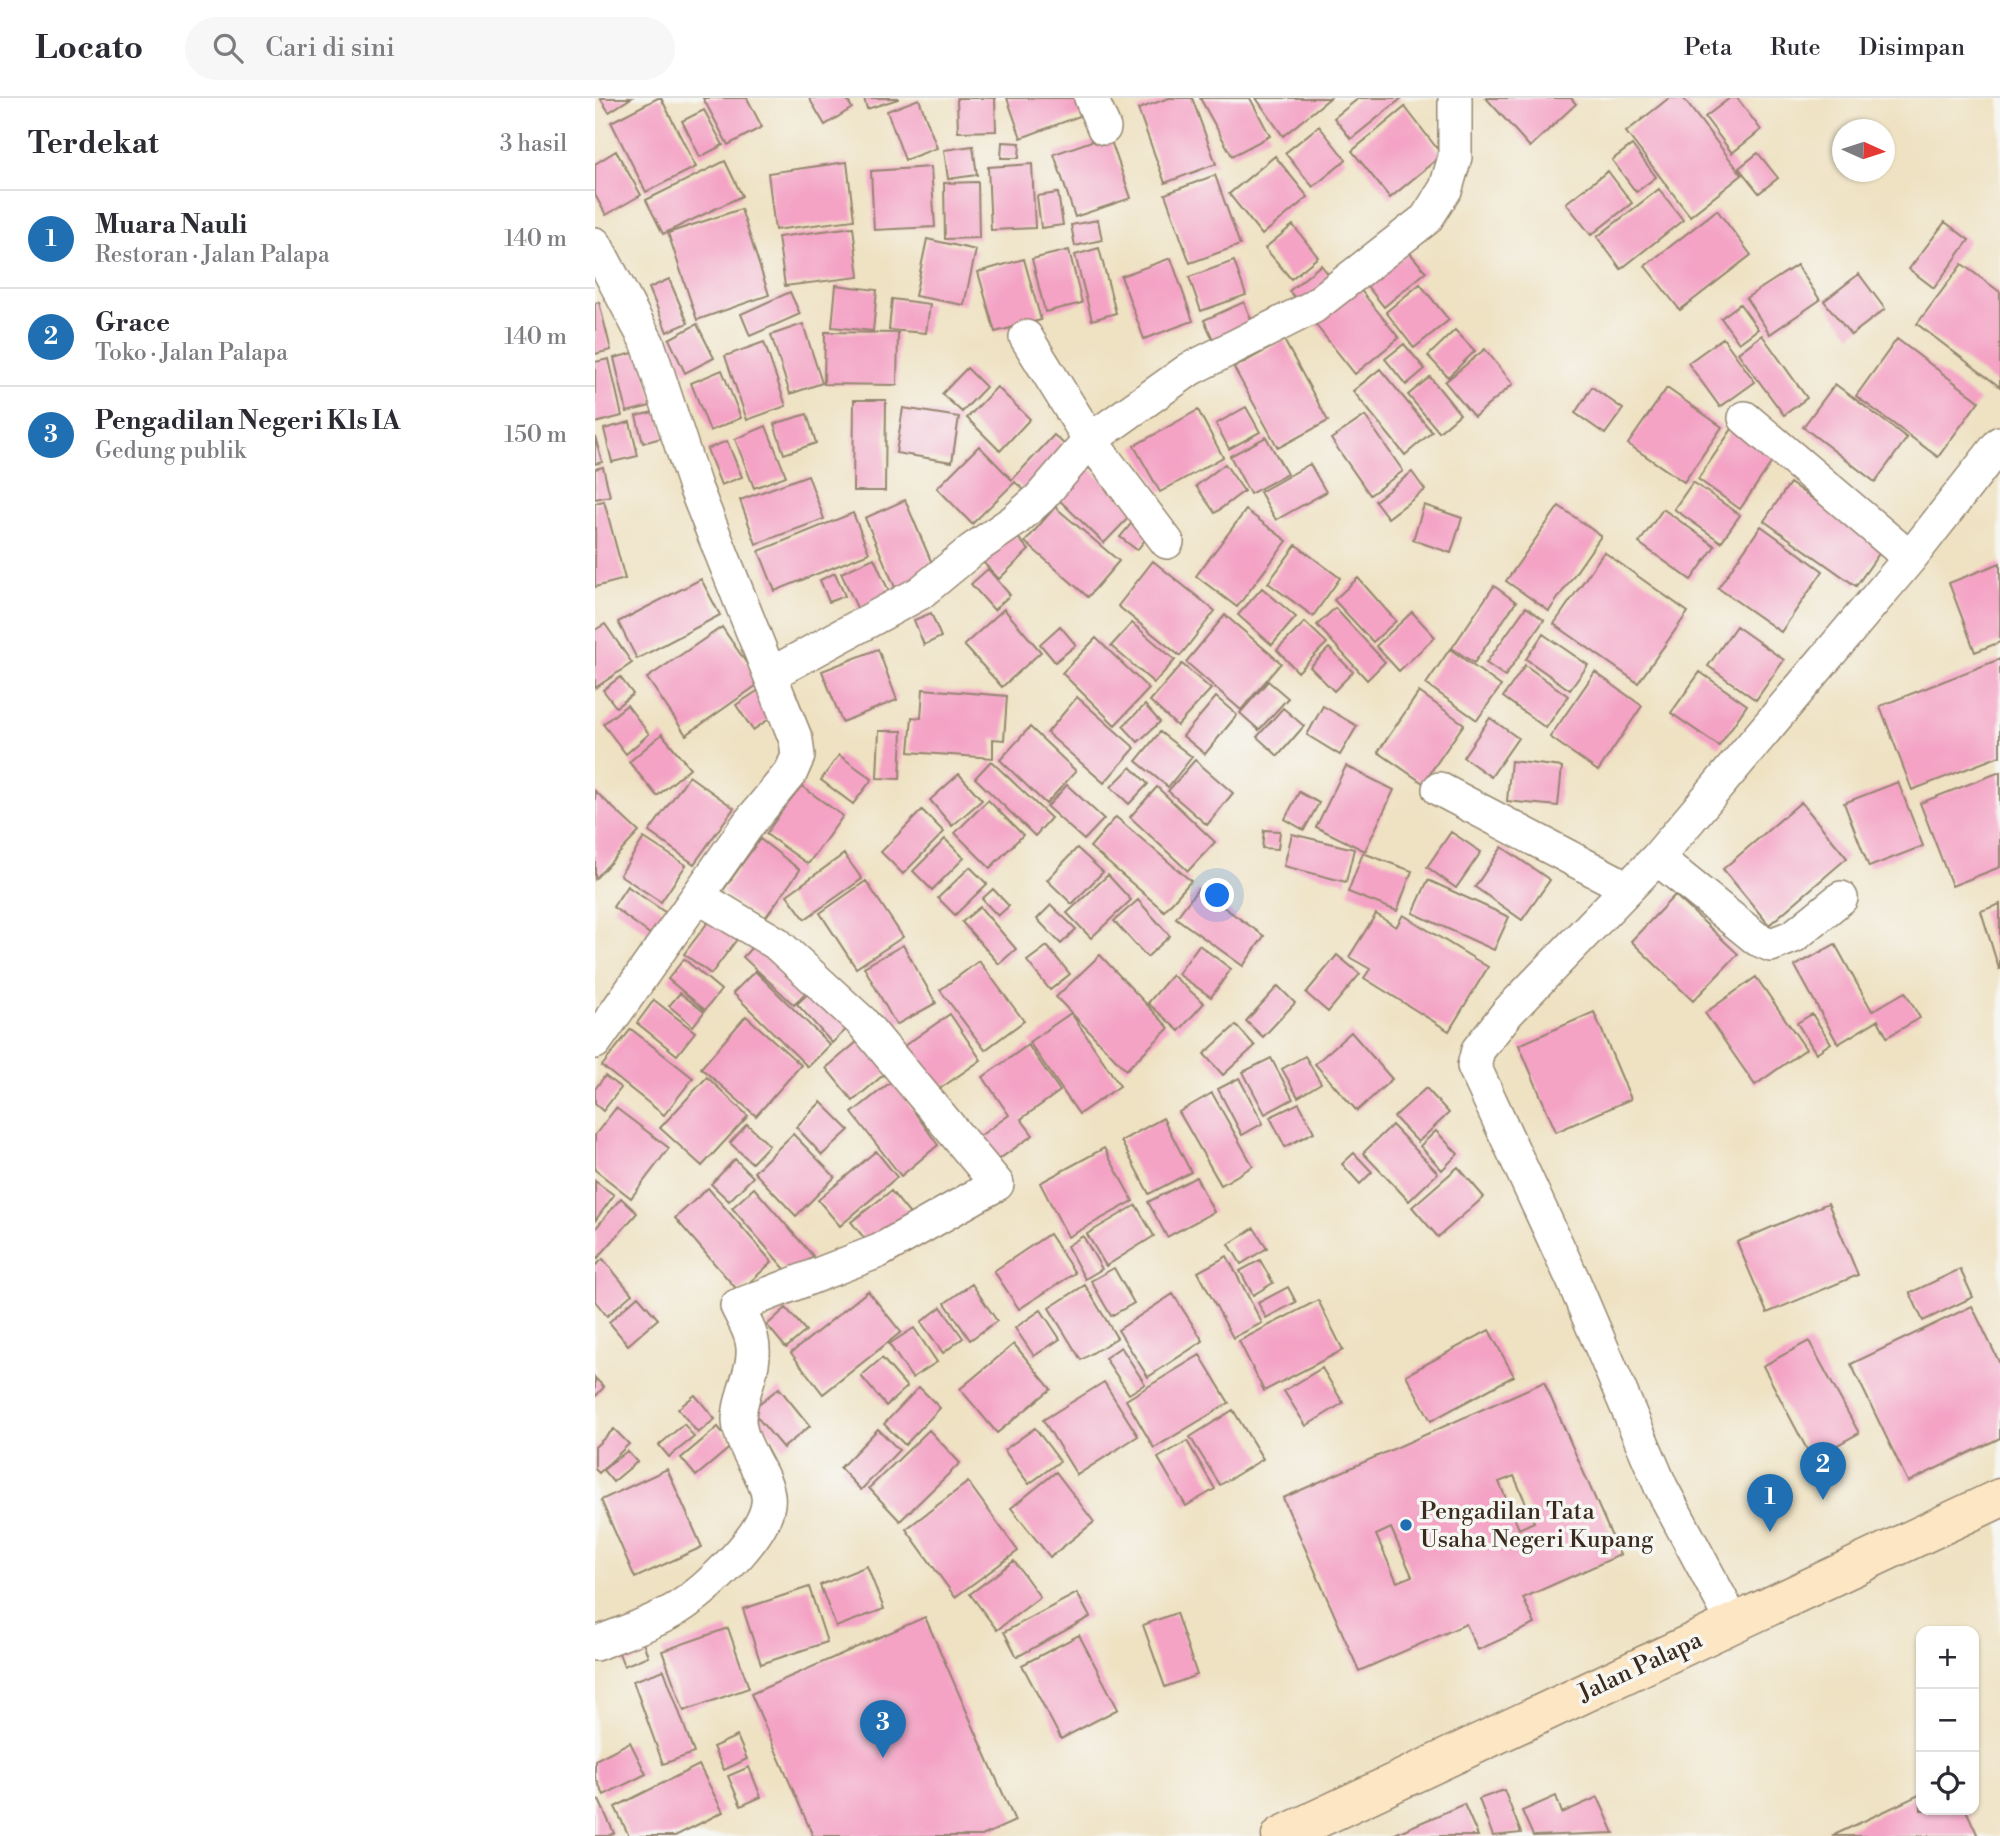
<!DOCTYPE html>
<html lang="id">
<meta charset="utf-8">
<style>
:root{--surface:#fff;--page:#f7f7f7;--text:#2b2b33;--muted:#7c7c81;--line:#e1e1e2;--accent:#1f6fb2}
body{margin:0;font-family:"Libre Bodoni",serif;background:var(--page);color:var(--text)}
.controls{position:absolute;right:21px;bottom:21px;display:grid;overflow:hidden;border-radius:14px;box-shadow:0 2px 5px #0004}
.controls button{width:63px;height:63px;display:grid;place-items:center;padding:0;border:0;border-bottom:2px solid var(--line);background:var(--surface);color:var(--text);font:35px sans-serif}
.compass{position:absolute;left:1237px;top:21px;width:63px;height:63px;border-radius:50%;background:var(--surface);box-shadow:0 2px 5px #0004;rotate:93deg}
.you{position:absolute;left:623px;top:798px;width:24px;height:24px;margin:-18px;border:5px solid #fff;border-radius:50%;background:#1a73e8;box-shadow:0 0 0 10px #1a73e833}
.badge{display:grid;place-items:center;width:46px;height:46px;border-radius:50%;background:var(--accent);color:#fff;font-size:23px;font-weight:700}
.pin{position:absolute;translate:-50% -58px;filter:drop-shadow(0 2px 4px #0008)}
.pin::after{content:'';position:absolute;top:37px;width:24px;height:21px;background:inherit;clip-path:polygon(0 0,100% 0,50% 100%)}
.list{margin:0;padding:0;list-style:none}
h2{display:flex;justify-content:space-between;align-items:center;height:91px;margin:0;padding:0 28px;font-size:30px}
h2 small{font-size:23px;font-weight:400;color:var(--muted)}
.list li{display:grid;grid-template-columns:46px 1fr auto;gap:21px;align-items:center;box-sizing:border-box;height:98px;padding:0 28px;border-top:2px solid var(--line)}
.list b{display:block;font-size:26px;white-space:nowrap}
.list p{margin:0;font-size:23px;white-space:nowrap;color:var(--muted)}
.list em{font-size:23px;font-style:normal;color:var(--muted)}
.icon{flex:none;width:38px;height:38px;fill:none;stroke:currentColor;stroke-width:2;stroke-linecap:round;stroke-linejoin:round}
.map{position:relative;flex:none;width:1405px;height:1738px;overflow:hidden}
header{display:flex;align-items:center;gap:42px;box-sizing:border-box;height:98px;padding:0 35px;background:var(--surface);border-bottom:2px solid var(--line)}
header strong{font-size:33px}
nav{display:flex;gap:38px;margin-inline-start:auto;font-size:24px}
.search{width:490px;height:63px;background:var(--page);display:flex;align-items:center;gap:18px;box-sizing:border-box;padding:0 24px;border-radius:38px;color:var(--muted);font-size:26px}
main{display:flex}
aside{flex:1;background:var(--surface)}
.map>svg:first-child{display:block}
</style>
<header>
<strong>Locato</strong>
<div class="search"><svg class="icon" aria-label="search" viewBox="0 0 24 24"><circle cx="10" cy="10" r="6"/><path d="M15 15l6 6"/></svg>Cari di sini</div>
<nav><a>Peta</a><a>Rute</a><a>Disimpan</a></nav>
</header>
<main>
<aside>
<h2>Terdekat<small>3 hasil</small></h2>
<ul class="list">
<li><span class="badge">1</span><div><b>Muara Nauli</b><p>Restoran · Jalan Palapa</p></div><em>140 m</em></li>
<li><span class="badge">2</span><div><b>Grace</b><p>Toko · Jalan Palapa</p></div><em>140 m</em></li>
<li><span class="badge">3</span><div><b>Pengadilan Negeri Kls IA</b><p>Gedung publik</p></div><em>150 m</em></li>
</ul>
</aside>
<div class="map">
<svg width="1405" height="1738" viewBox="0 0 1405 1738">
<rect width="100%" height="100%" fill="#f6f6f2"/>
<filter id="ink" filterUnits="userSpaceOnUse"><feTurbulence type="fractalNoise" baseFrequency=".0143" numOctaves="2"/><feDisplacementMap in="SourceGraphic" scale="14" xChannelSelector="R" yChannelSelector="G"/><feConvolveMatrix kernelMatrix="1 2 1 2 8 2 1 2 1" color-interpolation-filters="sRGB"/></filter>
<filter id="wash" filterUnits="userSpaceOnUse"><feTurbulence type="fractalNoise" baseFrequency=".00686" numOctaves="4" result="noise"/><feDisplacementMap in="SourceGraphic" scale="28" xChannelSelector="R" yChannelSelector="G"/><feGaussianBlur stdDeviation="1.57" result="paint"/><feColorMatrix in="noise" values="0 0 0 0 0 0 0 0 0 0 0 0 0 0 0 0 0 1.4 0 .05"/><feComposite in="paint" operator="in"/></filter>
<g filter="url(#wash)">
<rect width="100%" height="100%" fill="#efe2c3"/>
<g id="blocks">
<path fill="#f4a3c5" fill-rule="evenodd" d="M5,0H36L14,14Z
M63,0H66L101,69L51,94L16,24Z
M108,0H152L167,29L133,47Z
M214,0H251L257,10L230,27Z
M269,0H303V1L272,11Z
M362,0H400L401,33L363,34Z
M412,0H488L493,15L426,40Z
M574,0H597L621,66L570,85L543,11Z
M605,0H655L675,38L637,58Z
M661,0H735L688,38Z
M764,0H807L756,41L739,20Z
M891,0H976L981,6L935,49Z
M1074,0H1088L1147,77L1095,118L1031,34Z
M1135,0H1142L1166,32L1137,55L1110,19Z
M324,1L342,50L310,62L292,13Z
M810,9L847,57L795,100L757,53Z
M109,12L128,47L105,59L87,23Z
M724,28L751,62L718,89L690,55Z
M514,37L536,100L480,119L459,56Z
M407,44L425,45L424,60H406Z
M1037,47L1061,79L1041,94L1017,62Z
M378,48L382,77L353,81L349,52Z
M21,53L46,97L11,117L0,97V66Z
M1163,55L1183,80L1164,95L1144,70Z
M680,58L713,99L667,137L634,96Z
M130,63L147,98L68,136L51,102Z
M252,64L259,122L180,132L173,75Z
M437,66L440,130L396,132L393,69Z
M336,69L340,129L279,132L276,73Z
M1013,73L1037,105L996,137L971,105Z
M620,77L645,147L595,165L570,96Z
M383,84L384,140L350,141L349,85Z
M1064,91L1088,122L1026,171L1002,139Z
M463,95L468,127L446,130L442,98Z
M146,111L174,197L102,222L73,135Z
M1122,112L1156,157L1085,212L1050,168Z
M503,122L507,142L480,148L476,127Z
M1350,124L1374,142L1339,190L1314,171Z
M698,127L723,159L696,181L670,150Z
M258,129L264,179L190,188L183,139Z
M332,141L381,152L369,207L320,198Z
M504,150L521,215L497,222L480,157Z
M474,152L487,205L450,214L437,161Z
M814,154L831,174L789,209L772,188Z
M576,160L598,223L549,241L526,178Z
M429,161L446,222L400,234L383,174Z
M639,163L651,197L606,213L594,179Z
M1367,166L1405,194V289L1322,226Z
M726,167L741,186L710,211L694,193Z
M1202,167L1225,202L1175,236L1151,200Z
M1264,176L1290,211L1256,237L1229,203Z
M74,181L93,225L72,234L54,190Z
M825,186L854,222L819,250L791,214Z
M241,187L282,192L278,233L237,229Z
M764,190L804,240L760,276L720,226Z
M195,194L205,216L155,238L146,216Z
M297,201L335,206L331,235L294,232Z
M4,204L16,252L0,256V205Z
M649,204L661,233L622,250L609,222Z
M1145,206L1163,231L1144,245L1126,220Z
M102,226L119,260L90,275L74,241Z
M208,226L227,285L195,296L176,237Z
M860,232L880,253L853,279L833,258Z
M230,234L303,235L302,287L229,286Z
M1167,237L1212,300L1189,317L1143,255Z
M1128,240L1160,284L1125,309L1093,265Z
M1302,241L1384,303L1343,359L1261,298Z
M689,242L733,323L683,350L639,270Z
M169,244L191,308L152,322L130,258Z
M809,246L830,271L811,287L790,261Z
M890,251L918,286L879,319L850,284Z
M46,253L59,307L32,314L19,260Z
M14,261L27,318L0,325V264Z
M372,270L391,289L367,314L347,296Z
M785,271L837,334L810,357L758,293Z
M127,272L146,320L115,333L96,285Z
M835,279L865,316L844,334L813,297Z
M1240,286L1312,340L1280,384L1208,329Z
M402,289L435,321L405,353L372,320Z
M997,289L1028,311L1010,336L980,315Z
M1072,290L1127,329L1089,384L1033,346Z
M259,302H291L290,393H258Z
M651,309L665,334L634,351L621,326Z
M308,310L364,319L357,364L301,355Z
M603,312L628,359L565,394L539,348Z
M63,313L70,339L48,345L41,318Z
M212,316L221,345L189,356L179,326Z
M770,318L808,373L775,397L736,341Z
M35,324L43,358L17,364L9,331Z
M171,328L191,378L159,390L140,341Z
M1139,328L1181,358L1145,411L1103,381Z
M459,337L479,355L438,400L420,384L377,426L342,390L384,348L417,382Z
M0,338L7,364L0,366Z
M671,339L692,376L655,396L635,358Z
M132,343L147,379L126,387L112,351Z
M630,366L649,393L620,415L601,388Z
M715,366L731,394L681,422L665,394Z
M492,368L540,413L509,445L462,400Z
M8,369L15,398L0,401V371Z
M817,374L830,392L793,420L780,403Z
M213,377L229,421L161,446L145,402Z
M1098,384L1145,417L1126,444L1079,411Z
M1195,385L1288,450L1261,488L1169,423Z
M310,402L342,477L302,494L270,420Z
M9,403L30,481L0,489V405Z
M829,407L867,420L856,455L818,442Z
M964,408L1006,438L954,513L911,483Z
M460,409L524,463L493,499L430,444Z
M1068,411L1120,448L1096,482L1044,445Z
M651,412L692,443L642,509L601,478Z
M258,415L274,455L180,493L164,453Z
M544,416L560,429L542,452L525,439Z
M1166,428L1228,473L1186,534L1123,490Z
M417,433L434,452L404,481L386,462Z
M701,447L745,480L718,518L673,485Z
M1009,454L1093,514L1043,585L959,526Z
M279,460L296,498L263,512L246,475Z
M558,463L620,513L585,558L523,508Z
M1405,465V544L1380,554L1354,485Z
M393,471L415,497L399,512L376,486Z
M240,475L250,498L234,504L225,482Z
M763,480L801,523L778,544L739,502Z
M106,481L125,517L42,561L23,524Z
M899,488L921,504L879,565L857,550Z
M667,490L701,519L677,547L643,517Z
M931,509L949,522L910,578L891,565Z
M740,510L790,564L772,582L722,527Z
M409,511L446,554L407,589L369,547Z
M817,514L840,539L804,573L781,548Z
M336,515L346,539L329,547L319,522Z
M630,517L686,565L646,612L591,564Z
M710,524L732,545L703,574L682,552Z
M537,525L580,562L559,585L516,548Z
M10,526L37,565L0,590V532Z
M465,528L481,547L460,564L445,546Z
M1141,528L1189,562L1161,602L1113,568Z
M127,529L165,585L91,637L52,580Z
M948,536L993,567L975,592L931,561Z
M501,540L554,591L520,627L467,575Z
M734,550L758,574L739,593L715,569Z
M283,551L302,602L247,624L227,573Z
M855,551L906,588L882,622L831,586Z
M1405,561V658L1317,692L1285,608Z
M587,566L616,591L582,628L555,603Z
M930,567L973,598L951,630L908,599Z
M1000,574L1047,608L1003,673L955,639Z
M1105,574L1152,607L1124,648L1076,615Z
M25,579L38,596L21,609L8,592Z
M673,583L693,600L664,632L645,615Z
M167,590L183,615L158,632L141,607Z
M328,591L412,598L409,642L398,641V660L314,654L317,619L326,620Z
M824,594L869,626L828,685L783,654Z
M482,599L540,650L509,685L452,635Z
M621,599L642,617L610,656L588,638Z
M32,607L54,636L31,656L8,626Z
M550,607L565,624L543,644L528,628Z
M728,608L762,628L745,657L712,637Z
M688,610L709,628L683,658L662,639Z
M895,620L923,640L896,679L868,659Z
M435,629L481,673L451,706L405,662Z
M284,633H307L305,681L282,680Z
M565,634L597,659L573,689L541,663Z
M67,636L95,670L62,698L34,664Z
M244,657L277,681L258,706L226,682Z
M600,662L638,695L612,727L573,693Z
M396,663L456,720L440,738L380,680Z
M916,663L967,669L963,708L912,703Z
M751,668L799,692L770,753L721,729Z
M536,669L553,686L534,706L516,689Z
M1405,674V769L1357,788L1325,705Z
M364,676L387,702L357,728L335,702Z
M94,678L139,710L99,766L54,734Z
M1303,684L1328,748L1274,769L1249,705Z
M205,687L248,718L213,766L171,736Z
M472,687L509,721L489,742L452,709Z
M562,689L620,744L593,773L535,719Z
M0,693L44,734L0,781Z
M704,694L724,705L709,732L690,721Z
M393,702L428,737L395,770L360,735Z
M1206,704L1252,760L1174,827L1128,771Z
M327,712L349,734L308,776L286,754Z
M521,719L596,783L569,813L495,749Z
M669,732L685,733L683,751L667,750Z
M856,734L886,754L861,790L832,769Z
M697,736L759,751L751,784L689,768Z
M49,740L91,767L66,804L25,777Z
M165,741L205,772L167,824L127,794Z
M350,741L369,760L337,792L318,773Z
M907,749L955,782L927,822L880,789Z
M482,750L508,774L477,806L452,782Z
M768,755L817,773L802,813L753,794Z
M249,756L267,781L210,821L192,797Z
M375,769L392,786L360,817L343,800Z
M513,777L536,802L496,840L472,815Z
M833,782L914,819L899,852L818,815Z
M271,783L308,839L261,870L225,815Z
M32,788L74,817L59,839L18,809Z
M398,791L414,808L403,818L387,801Z
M603,791L669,838L648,868L581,820Z
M1080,797L1143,856L1098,903L1036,843Z
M543,802L575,838L552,859L519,823Z
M1405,806V871H1404L1386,813Z
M456,807L481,831L466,846L442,821Z
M385,809L421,851L404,866L367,824Z
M781,816L801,829L808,817L893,869L854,933L769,880L775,871L754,859Z
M117,819L143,840L116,876L89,856Z
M168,837L219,885L199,907L148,859Z
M1240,846L1277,913L1310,894L1325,920L1292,939L1283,922L1243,946L1200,868Z
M308,847L341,905L301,927L269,869Z
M604,847L636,871L616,899L583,876Z
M452,848L475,876L455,892L432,863Z
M505,857L574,930L531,972L461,899Z
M742,857L765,876L733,914L711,895Z
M89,861L126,892L110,912L73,881Z
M384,863L429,923L390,952L345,892Z
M160,873L235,947L213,969L138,895Z
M577,877L609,905L584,933L553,905Z
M1161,879L1211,951L1160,987L1110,915Z
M222,887L258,925L237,945L202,906Z
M683,888L700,905L668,939L651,923Z
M85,895L109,914L98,928L74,908Z
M59,902L100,934L82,957L42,925Z
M999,914L1036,1001L961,1034L924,947Z
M476,915L525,988L484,1016L434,944Z
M355,916L386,962L340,994L309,948Z
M1217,916L1236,945L1221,955L1202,925Z
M151,918L206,967L161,1018L106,970Z
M641,927L660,948L628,977L609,956Z
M36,931L98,980L69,1017L7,968Z
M756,934L797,981L762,1013L720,966Z
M268,939L294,972L258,1003L231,970Z
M433,947L465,993L426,1021L438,1037L396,1067L378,1043L414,1017L388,979Z
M710,958L726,985L703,999L687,971Z
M676,960L698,1001L670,1016L648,974Z
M10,978L26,990L8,1013L0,1006V991Z
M112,979L153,1018L107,1068L65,1030Z
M644,980L668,1025L647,1037L623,991Z
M297,983L343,1047L306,1078L257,1015Z
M831,990L854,1015L823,1044L799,1019Z
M617,995L658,1068L626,1087L584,1014Z
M226,1004L254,1032L227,1057L201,1029Z
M704,1005L719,1034L690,1049L675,1019Z
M21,1010L74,1050L36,1100L0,1072V1037Z
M568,1020L596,1074L554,1096L526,1043Z
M152,1026L174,1047L157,1065L135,1045Z
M797,1027L843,1075L814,1103L768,1055Z
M841,1033L863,1056L847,1072L825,1048Z
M198,1036L240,1079L201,1118L159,1074Z
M509,1050L538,1103L473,1139L445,1085Z
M281,1053L302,1079L245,1128L223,1102Z
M759,1055L777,1074L765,1086L747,1066Z
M140,1061L158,1079L134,1103L116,1086Z
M863,1069L889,1099L843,1139L817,1109Z
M601,1079L619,1114L572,1139L553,1104Z
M0,1083L19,1097L0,1123Z
M113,1090L177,1164L144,1194L80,1120Z
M159,1090L218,1158L196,1178L137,1110Z
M296,1093L318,1120L279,1152L256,1124Z
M26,1100L42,1115L2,1161L0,1131Z
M1233,1105L1263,1177L1172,1215L1142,1144Z
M541,1107L559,1138L511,1168L492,1136Z
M659,1130L672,1150L646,1166L634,1146Z
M454,1136L480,1175L424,1211L399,1173Z
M488,1138L507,1171L490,1181L472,1148Z
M632,1158L667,1225L638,1240L603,1174Z
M8,1161L37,1196L12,1218L0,1203V1168Z
M665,1162L678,1185L658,1197L645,1173Z
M519,1170L539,1205L516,1218L496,1183Z
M1365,1171L1378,1199L1328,1223L1315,1195Z
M377,1186L402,1223L375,1242L350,1205Z
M490,1187L522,1240L486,1262L454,1210Z
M693,1189L701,1204L671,1220L663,1205Z
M273,1193L306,1234L228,1296L196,1255Z
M578,1196L608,1243L553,1279L523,1232Z
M43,1198L63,1221L33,1247L14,1224Z
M723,1202L748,1252L669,1293L644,1243Z
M1377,1208L1405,1266V1340L1313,1384L1256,1266Z
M346,1209L368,1240L348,1255L326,1224Z
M191,1210L211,1233L191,1250L172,1227Z
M446,1212L465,1241L439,1258L420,1230Z
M319,1230L342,1264L317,1280L294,1246Z
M894,1232L919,1278L836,1323L811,1277Z
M1214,1243L1264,1335L1217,1361L1168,1268Z
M419,1246L456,1291L402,1335L365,1291Z
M526,1249L550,1286L534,1296L510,1260Z
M605,1257L634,1305L559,1350L531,1302Z
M287,1260L312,1289L291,1308L266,1278Z
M727,1270L748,1305L711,1328L689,1293Z
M0,1280L9,1289L0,1299Z
M509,1284L543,1338L482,1377L448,1322Z
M949,1284L1025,1457L928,1500L940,1526L883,1552L871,1526L764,1573L688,1400ZM919,1378L939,1424L924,1431L904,1384ZM796,1430L817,1478L802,1484L781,1437Z
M324,1289L345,1310L310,1347L289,1326Z
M184,1290L215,1328L188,1350L156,1312Z
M100,1297L120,1321L103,1335L83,1311Z
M638,1312L668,1361L625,1387L595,1339Z
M89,1326L99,1339L74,1359L64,1347Z
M123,1329L138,1347L101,1378L86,1360Z
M440,1330L465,1363L434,1386L409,1352Z
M19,1331L34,1346L4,1375L0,1371V1349Z
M283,1331L304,1352L266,1392L245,1370Z
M334,1332L365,1365L305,1423L274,1390Z
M592,1343L620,1391L591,1408L563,1360Z
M32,1353L42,1364L18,1384L8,1372Z
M72,1371L107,1449L40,1480L6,1402Z
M461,1374L499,1424L455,1459L416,1410Z
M373,1384L423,1453L360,1499L311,1431Z
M419,1463L445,1499L402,1532L375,1496Z
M272,1468L289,1511L241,1529L225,1487Z
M214,1489L232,1544L166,1566L148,1511Z
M482,1495L495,1519L422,1559L409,1534Z
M581,1515L602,1577L570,1589L548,1527Z
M330,1519L420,1723L387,1738H218L156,1596Z
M133,1530L154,1590L89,1613L67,1553Z
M43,1532L53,1558L29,1568L19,1542Z
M484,1537L523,1611L466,1641L427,1567Z
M69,1572L99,1655L68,1666L38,1583Z
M142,1638L152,1661L129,1672L118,1649Z
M35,1644L51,1676L9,1697L0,1679V1662Z
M104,1667L128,1714L80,1738H34L20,1709Z
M154,1669L166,1699L146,1708L133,1678Z
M909,1692L926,1735L898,1738L884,1701Z
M1326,1696V1712H1371L1383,1738H1237Z
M961,1698L967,1715L1003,1699L1019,1735L938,1738L927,1713Z
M4,1702L19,1735L13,1738H0V1704Z
M869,1706L883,1738H795Z"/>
</g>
</g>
<g filter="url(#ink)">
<use href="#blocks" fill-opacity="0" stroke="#958670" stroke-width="2"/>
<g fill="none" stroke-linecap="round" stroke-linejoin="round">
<g stroke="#958670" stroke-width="36">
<path id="minor" d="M496,0L509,30
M0,146L53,246L100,389L201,642L203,658L196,674L154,725L0,944
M1150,320L1315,460
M572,444L495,342L595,271L718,209L831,121L851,90L860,59V0
M176,576L325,495L377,452L419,423L445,400L495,342L431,239
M844,691L1033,790
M1062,760L1162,841L1176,847L1199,838L1246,800
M1138,1524L1066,1389L978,1182L879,968L883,952L913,914L1062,760L1315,460L1405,345
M0,1546C27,1535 59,1525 83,1510C110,1493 169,1439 173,1406C177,1381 144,1351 144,1321C144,1296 163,1269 157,1243C155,1231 147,1219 142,1208L284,1153L402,1086L267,924L181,845L104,799"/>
</g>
<g stroke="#958670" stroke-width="41">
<path id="secondary" d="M686,1738L1405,1400"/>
</g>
<use href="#minor" stroke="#fff" stroke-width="33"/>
<use href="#secondary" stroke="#fce6c4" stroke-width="38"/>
</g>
</g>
<circle fill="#1f6fb2" stroke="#f6f6f2" stroke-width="2.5" cx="811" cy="1427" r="7"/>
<g text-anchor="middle" stroke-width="7" stroke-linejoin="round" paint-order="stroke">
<g font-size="24" fill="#3b2a1e" stroke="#f6f6f2" text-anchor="start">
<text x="825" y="1421">Pengadilan Tata<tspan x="825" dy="28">Usaha Negeri Kupang</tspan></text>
</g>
<g font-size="24" fill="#3b2a1e" stroke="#f6f6f2">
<text transform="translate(1045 1568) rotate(-25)" y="8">Jalan Palapa</text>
</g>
</g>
</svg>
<div class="controls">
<button>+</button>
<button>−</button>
<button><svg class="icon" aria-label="locate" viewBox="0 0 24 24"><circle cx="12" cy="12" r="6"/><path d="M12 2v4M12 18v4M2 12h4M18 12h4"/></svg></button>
</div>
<svg class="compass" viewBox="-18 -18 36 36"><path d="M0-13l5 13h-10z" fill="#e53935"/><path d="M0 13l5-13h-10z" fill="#7c7c81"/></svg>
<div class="you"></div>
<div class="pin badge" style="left:1175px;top:1434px">1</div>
<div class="pin badge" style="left:1228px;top:1402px">2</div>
<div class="pin badge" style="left:288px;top:1660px">3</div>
</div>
</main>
